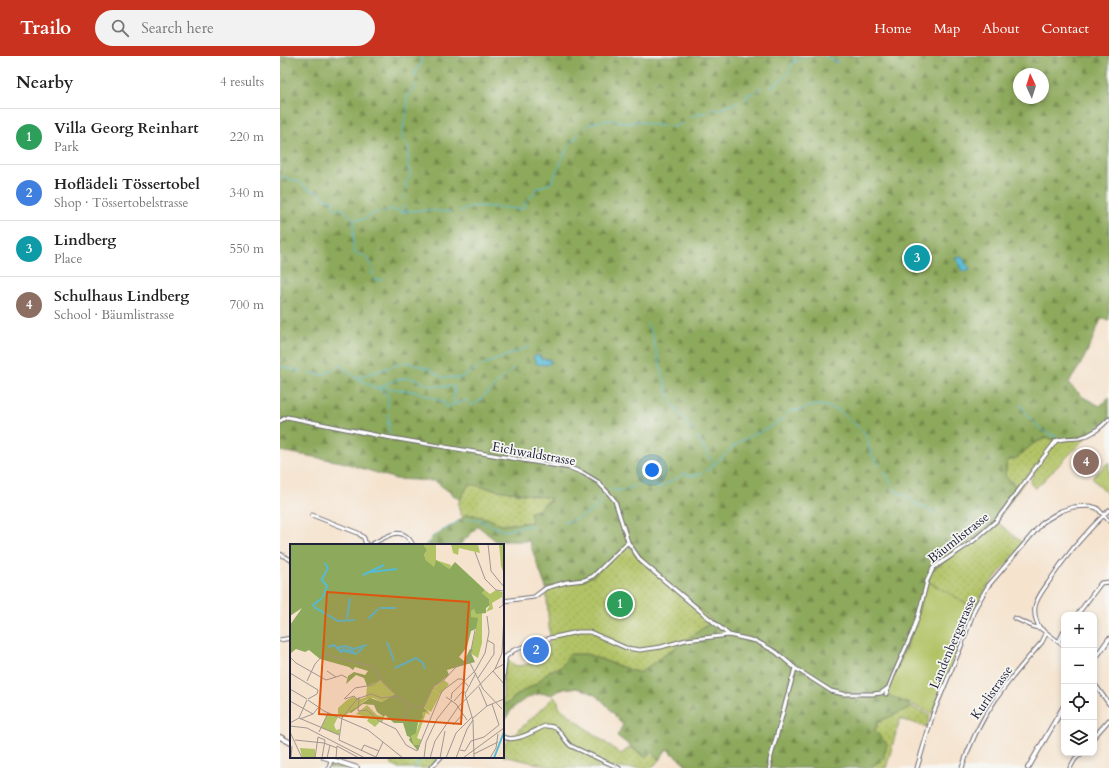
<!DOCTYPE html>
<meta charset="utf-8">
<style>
:root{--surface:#fff;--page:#f2f2f2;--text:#222;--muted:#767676;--line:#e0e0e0;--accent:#c8321e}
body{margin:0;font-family:Cardo,serif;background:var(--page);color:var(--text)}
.controls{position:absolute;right:12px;bottom:12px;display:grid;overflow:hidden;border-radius:8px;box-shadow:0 2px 6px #0003}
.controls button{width:36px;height:36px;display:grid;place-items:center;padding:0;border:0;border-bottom:1px solid var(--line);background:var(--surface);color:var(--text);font:20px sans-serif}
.compass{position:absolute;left:733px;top:12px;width:36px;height:36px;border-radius:50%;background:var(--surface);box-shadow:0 2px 6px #0003;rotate:356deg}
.you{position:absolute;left:372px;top:414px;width:14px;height:14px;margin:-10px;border:3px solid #fff;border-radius:50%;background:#1a73e8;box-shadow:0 0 0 6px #1a73e833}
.badge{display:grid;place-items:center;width:26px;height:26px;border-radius:50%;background:var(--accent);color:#fff;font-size:13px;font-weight:700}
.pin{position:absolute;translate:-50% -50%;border:2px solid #fff;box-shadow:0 1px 4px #0006}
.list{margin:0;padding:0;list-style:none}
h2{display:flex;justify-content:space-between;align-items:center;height:52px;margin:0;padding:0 16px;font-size:17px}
h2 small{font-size:13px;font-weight:400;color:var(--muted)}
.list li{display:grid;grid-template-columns:26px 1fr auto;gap:12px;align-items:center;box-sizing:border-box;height:56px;padding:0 16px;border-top:1px solid var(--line)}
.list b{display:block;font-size:15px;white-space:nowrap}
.list p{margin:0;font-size:13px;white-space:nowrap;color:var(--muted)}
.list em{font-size:13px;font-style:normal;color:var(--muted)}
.icon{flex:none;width:22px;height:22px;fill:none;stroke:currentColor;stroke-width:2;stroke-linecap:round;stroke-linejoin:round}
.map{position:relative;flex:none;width:829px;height:712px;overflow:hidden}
header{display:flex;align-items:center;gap:24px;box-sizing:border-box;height:56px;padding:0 20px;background:var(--accent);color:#fff}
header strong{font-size:19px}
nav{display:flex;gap:22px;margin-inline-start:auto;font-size:14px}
.search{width:280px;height:36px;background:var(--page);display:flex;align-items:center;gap:10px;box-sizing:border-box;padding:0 14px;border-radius:22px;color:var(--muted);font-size:15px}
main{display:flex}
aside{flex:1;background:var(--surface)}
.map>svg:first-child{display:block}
</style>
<header>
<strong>Trailo</strong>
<div class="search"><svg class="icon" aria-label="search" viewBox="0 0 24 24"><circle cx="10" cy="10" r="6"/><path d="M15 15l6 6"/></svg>Search here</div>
<nav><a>Home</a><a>Map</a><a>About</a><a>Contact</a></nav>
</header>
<main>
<aside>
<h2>Nearby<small>4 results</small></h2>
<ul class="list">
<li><span class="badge" style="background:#2e9e5b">1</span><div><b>Villa Georg Reinhart</b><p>Park</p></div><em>220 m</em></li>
<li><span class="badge" style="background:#3f7fe0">2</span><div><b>Hoflädeli Tössertobel</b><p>Shop · Tössertobelstrasse</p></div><em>340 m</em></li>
<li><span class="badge" style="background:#0f9aa8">3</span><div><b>Lindberg</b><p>Place</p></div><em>550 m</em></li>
<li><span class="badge" style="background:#8d6e63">4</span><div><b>Schulhaus Lindberg</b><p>School · Bäumlistrasse</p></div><em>700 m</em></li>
</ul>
</aside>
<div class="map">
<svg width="829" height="712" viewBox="0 0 829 712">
<defs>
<pattern id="grass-dots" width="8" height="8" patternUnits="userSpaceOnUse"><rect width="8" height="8" fill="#b2c366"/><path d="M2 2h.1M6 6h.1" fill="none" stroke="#99a759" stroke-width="1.8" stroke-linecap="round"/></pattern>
<pattern id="forest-firs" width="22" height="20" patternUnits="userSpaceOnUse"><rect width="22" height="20" fill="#8da95b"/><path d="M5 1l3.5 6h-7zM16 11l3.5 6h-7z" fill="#73894c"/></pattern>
</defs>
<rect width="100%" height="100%" fill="#f6f6f2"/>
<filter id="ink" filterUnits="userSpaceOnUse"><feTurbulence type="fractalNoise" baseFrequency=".025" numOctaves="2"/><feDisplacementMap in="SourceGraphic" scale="8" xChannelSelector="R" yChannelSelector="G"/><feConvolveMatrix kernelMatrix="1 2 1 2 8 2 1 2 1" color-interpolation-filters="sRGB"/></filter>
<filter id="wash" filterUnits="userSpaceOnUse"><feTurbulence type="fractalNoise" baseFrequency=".012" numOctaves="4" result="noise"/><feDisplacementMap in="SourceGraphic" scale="16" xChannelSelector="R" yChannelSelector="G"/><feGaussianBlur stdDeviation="0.9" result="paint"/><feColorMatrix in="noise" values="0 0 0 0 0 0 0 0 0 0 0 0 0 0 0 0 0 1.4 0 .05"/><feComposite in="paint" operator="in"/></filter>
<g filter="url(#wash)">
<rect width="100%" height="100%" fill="#f5e3ce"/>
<path fill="url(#grass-dots)" stroke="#6a7250" d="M809,379L755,433L750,426L754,417L753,415L739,433L725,420L727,405L735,403L753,388L767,381L776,385Z
M189,427L217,434L271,442L258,454L252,466L222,469L187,458L183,461C173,449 182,438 189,427Z
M716,465L744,488L708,530L695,552L647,525L651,515Z
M348,486L433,565L359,617L306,598L281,611L269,615L257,627L237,639L228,647L223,648V603L225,601L236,610L246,609L266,595L270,582L266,532Z
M274,641L278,645L279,651L308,674L341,698L350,691L365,701L373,696L379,704L372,712H277L223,700V689Z
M631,651L650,659L647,671L620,663L606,712H589L603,703L595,675L598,666Z
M109,701H161L151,712H117L110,706Z
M51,704L77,712H49Z"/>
<path fill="url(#forest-firs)" stroke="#58664b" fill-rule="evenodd" d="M0,0H829V264L821,263C811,287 804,307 788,327L803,341L820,350L829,341V363L809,379L776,385L767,381L753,388L735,403L727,405L725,420L739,433L716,465L692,486L651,515L639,557L606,638L628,648L631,651L598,666L595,675L607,688L603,703L589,712H410L387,693L379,704L373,696L365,701L337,680L343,669C336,661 326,647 318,641C303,631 287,628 272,639C259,634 244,643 234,651C230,655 226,662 223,667V648L228,647L237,639L257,627L269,615L281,611L290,598H306L359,617L433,565L361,505L348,487L313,520L304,524L266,532L249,485H216L198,470L180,489H145L149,486L152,481L174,468L187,458L207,462L222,469L252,466L250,456L258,454L271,442L217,434L189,428L180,444L155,425L116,423L62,406L0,395ZM739,18H763V42H739Z"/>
<path fill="#b2c366" stroke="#6a7250" d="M829,406V440L812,422Z
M647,525L695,552L653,658L606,638L633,575Z"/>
<path fill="#55bad3" stroke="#3c6e87" d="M681,201L684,203L686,208L690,212L689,215H682C679,211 679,206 675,202Z
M256,299L261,301V303L271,304V307L265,309L257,308L253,302Z"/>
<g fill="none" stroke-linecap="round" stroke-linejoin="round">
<path stroke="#55bad3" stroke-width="1" d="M545,0L558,7
M514,7L526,0
M136,20L135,15L141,9L142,0
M490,31C507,21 509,18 516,0
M466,44L468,38L475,37L481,31
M410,62L419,57H426L429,54L441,53L460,45
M304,72C317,62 335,63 351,68L355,65L382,70L387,69L394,71L403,67
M0,120L19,126L30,134L39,136L44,142L53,144L54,151L57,153H63L74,164L84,163L93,157L106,156L112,153L122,157L128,155L144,154L171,156
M124,143L126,127L130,119L128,111L129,92L122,82L125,61L127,57V39L134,33L133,27
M249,143L258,132L271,127L290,87L293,85L299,77
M190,151L195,150L243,153L246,145
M180,156L189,151
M122,157L123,149
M74,165L73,196L86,201L93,213L92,220L95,224H102
M367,268L371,276L390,344L413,376
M0,310L23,316
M29,317L43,319L60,309L76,322L104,336L108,339V352
M76,322L126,306L150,313L161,321L181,322L200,310L249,291
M101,331C110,325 123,320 135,323C140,324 144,328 149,329C158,330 167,330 175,331L173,348
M97,332L100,331L137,336L164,346L166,351L188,344L191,349L197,347L233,312
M740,348C750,363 760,377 778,381
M108,357L109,377
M416,380L434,408
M425,415L431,412L432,410C442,402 452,390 463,384C479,375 499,370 510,355L521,354L526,351L541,349L559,354L585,377L591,398L600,410
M604,415L617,436L628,441L636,448L656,457
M360,428L366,427L379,432L405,417L409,420L417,419L422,417
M330,433C340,437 347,433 357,429
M187,463H193L199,464L223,475L245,470H252
M283,466C299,464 310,457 321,447L320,440L323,437
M145,489L149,486L152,481L179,465
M135,712L142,701"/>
</g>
</g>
<g filter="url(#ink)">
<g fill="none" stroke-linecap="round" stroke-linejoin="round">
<g stroke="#6c666e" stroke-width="5">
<path id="minor" d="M0,365L7,361L100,380L290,412L303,417L318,426L331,440L335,445L348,486L361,505L449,579
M32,459L78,477L84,482L86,489
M90,489C107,481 122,467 133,489
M0,498L11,504
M223,545L254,541L266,532L287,526L304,524L313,520L348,486
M797,559L821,527L829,526
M734,562L754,571L760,572L784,590
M760,572C756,566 754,559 755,551C756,543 763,534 768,527C785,500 806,476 829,454
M0,584L11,582
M779,585L784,575
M223,603L234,594L270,582L298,576H310L346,592L360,594L381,591L406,584L449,579L476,585L496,596L515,612L551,635L563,638H593L601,637L608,632
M223,624C223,618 226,605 225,601
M814,627L829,648
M606,638L613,620L633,575L639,557L647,525L653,512L692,486L716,465L753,415L776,385C783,382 791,383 799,382C812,379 820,372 829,363
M223,681C236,687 253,675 265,670C281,669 281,682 291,690L339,712
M814,681L829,664
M49,712L51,704
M151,712L161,701
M490,712V704L515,612
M637,712L653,658L682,588L695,552L708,530L763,466L781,455L793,451L810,450L817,452L829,465
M682,712C698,660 727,626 762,586L766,578
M790,712L795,703L802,697"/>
</g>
<g stroke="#6c666e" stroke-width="6">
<path id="tertiary" d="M814,604L829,583
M0,681L11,687
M44,701L77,712
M748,712L784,650"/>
</g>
<use href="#minor" stroke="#fff" stroke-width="3"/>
<use href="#tertiary" stroke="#fff" stroke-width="4"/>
</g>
</g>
<g text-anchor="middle" stroke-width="3.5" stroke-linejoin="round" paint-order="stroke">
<g font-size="13" fill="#22223b" stroke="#f6f6f2">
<text transform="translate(254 397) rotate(10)" y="5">Eichwaldstrasse</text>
<text transform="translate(678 481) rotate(-38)" y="5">Bäumlistrasse</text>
<text transform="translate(672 586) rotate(-67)" y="5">Landenbergstrasse</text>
<text transform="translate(711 636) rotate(-55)" y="5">Kurlistrasse</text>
</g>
</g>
<g transform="translate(10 488)">
<rect width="214" height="214" fill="#f5e3ce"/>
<path d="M133,0H146V16L161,21L159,26L146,17L144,24L136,16L134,11L137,6ZM161,0H188L190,9L169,4L168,11L163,9ZM209,0H214V30L211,22ZM195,46L200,50L206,46L212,48V53L202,59L203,65L196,68L200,61L199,55L192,49ZM184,65L192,69V99L188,114L180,109L186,85V76L181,73V67ZM91,135L105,150L92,158L83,154L76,156L52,174L48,170V164L57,156L63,153L71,155L76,153L77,142ZM154,136L159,140L150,151L142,145ZM77,161L87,171L94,173L85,183L77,177L79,174L66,170ZM138,167L140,171L136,169L127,194L132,196L129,202L124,201L121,192L127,186L132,169ZM38,169L48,173L44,181L46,186L50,185L49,191L31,184ZM10,204L25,205V213L12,214Z" fill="#b2c366"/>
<path d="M0,0H133L137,6L134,11L136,16L144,23L146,16L159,25L165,18L195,46L192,49L199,55L200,61L196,64V69L186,70L184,65L181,67V73L188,74L186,85L181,87L177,103L169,113L174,117L180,105L183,106L181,109L185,118L157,126L159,131L144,143L134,164L138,167L132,169L133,173L128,179L126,189L121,192L124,201H130L128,207L119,196L120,193L117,192L113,179H104L95,171L92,178H90L94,173L87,168L84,161L73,160L61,169L59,168L80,154L92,158L105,150L91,136L77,142L74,134L66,131L56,140L58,132L64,128L75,131L78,127L65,123L63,126L59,123L30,115L19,106L15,108L6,105L1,109L0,117V81L12,64L0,72Z" fill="#8da95b"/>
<path d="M142,145L150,151L141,168L134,164Z" fill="#b2c366"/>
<path fill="none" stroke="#55bad3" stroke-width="2" d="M81,28L107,25M73,31L94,21M31,35L37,42L33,53M32,35L38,24L35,19M22,62L32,54M24,63L48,77L65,76M89,64H106M57,74L60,54M78,75L88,65M97,98L104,117M38,103L44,101L52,109M46,104L55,102L64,105L77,101M52,105L63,107V109M50,106L66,110L73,104M105,124L126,114L133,119L135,125M204,214L214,188"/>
<path fill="none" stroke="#a19693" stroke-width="1" d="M198,0L201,27L214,43M185,8L195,35L206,46L214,47M209,64L213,61V48M0,113L6,119L36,136L46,133L37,127M179,117L193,145L212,165M179,117L185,86M205,125L212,109L214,71M203,127L214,140M0,129L28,146L27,150L18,155M46,133L52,131L57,134M188,134L204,110V100L197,96M17,137L25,120L34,110L84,123L93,139L107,152M189,143L197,162M0,145L17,155M69,153L68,167L77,166L89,177L106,185L116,201L127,207L152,147L168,135H172L178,142M156,153L166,160L177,176M54,155L65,144L83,141L91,135M55,155L64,152L67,155M161,155L162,149L185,127L195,109L199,88L197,72M18,156L34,167L78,186L113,214M0,157L23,170M164,157L172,148H175M134,163L143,143L154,136L166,123L179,117M9,174L49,191M183,174L197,162L214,155M10,175L23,170L28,164M0,179L9,174L17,156M113,179L118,159M163,181L173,170M0,182L17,184L75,214M0,188L12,214M29,188L38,169M5,196L34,199L47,204M93,198L86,213L49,196L52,174L67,155L81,150L92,154L107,152L124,163H134M170,206L175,207L181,197L194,193L209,181L202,160M71,207L74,201L89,207M184,210L208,198M1,214L2,202M25,214L28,193L35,196L32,214M37,214L40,201M46,214L47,202L69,214M134,214L136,198L147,175L162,156M140,214L145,197L168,163L205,125L214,120M150,214L155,187M156,214L166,189L182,173M166,214L177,185L183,176M173,214L214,184M184,214L183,176L175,150L186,129M200,214L206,204L208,190"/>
<path fill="#de560e" fill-opacity="0.15" stroke="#de560e" stroke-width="2" d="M37,48L179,58L171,180L29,170Z"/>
<rect width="214" height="214" fill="none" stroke="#22223b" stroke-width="2"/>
</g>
</svg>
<div class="controls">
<button>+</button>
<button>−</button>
<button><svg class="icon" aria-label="locate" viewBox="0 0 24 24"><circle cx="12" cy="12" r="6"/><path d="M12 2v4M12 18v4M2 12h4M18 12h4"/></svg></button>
<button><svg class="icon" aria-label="layers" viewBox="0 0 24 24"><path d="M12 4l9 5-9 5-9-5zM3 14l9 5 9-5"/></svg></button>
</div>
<svg class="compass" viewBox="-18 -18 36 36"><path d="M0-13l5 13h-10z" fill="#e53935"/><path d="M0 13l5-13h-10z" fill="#767676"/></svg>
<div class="you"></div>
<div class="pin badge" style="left:340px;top:548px;background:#2e9e5b">1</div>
<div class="pin badge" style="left:256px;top:594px;background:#3f7fe0">2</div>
<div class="pin badge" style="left:637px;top:202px;background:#0f9aa8">3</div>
<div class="pin badge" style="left:806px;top:406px;background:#8d6e63">4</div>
</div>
</main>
